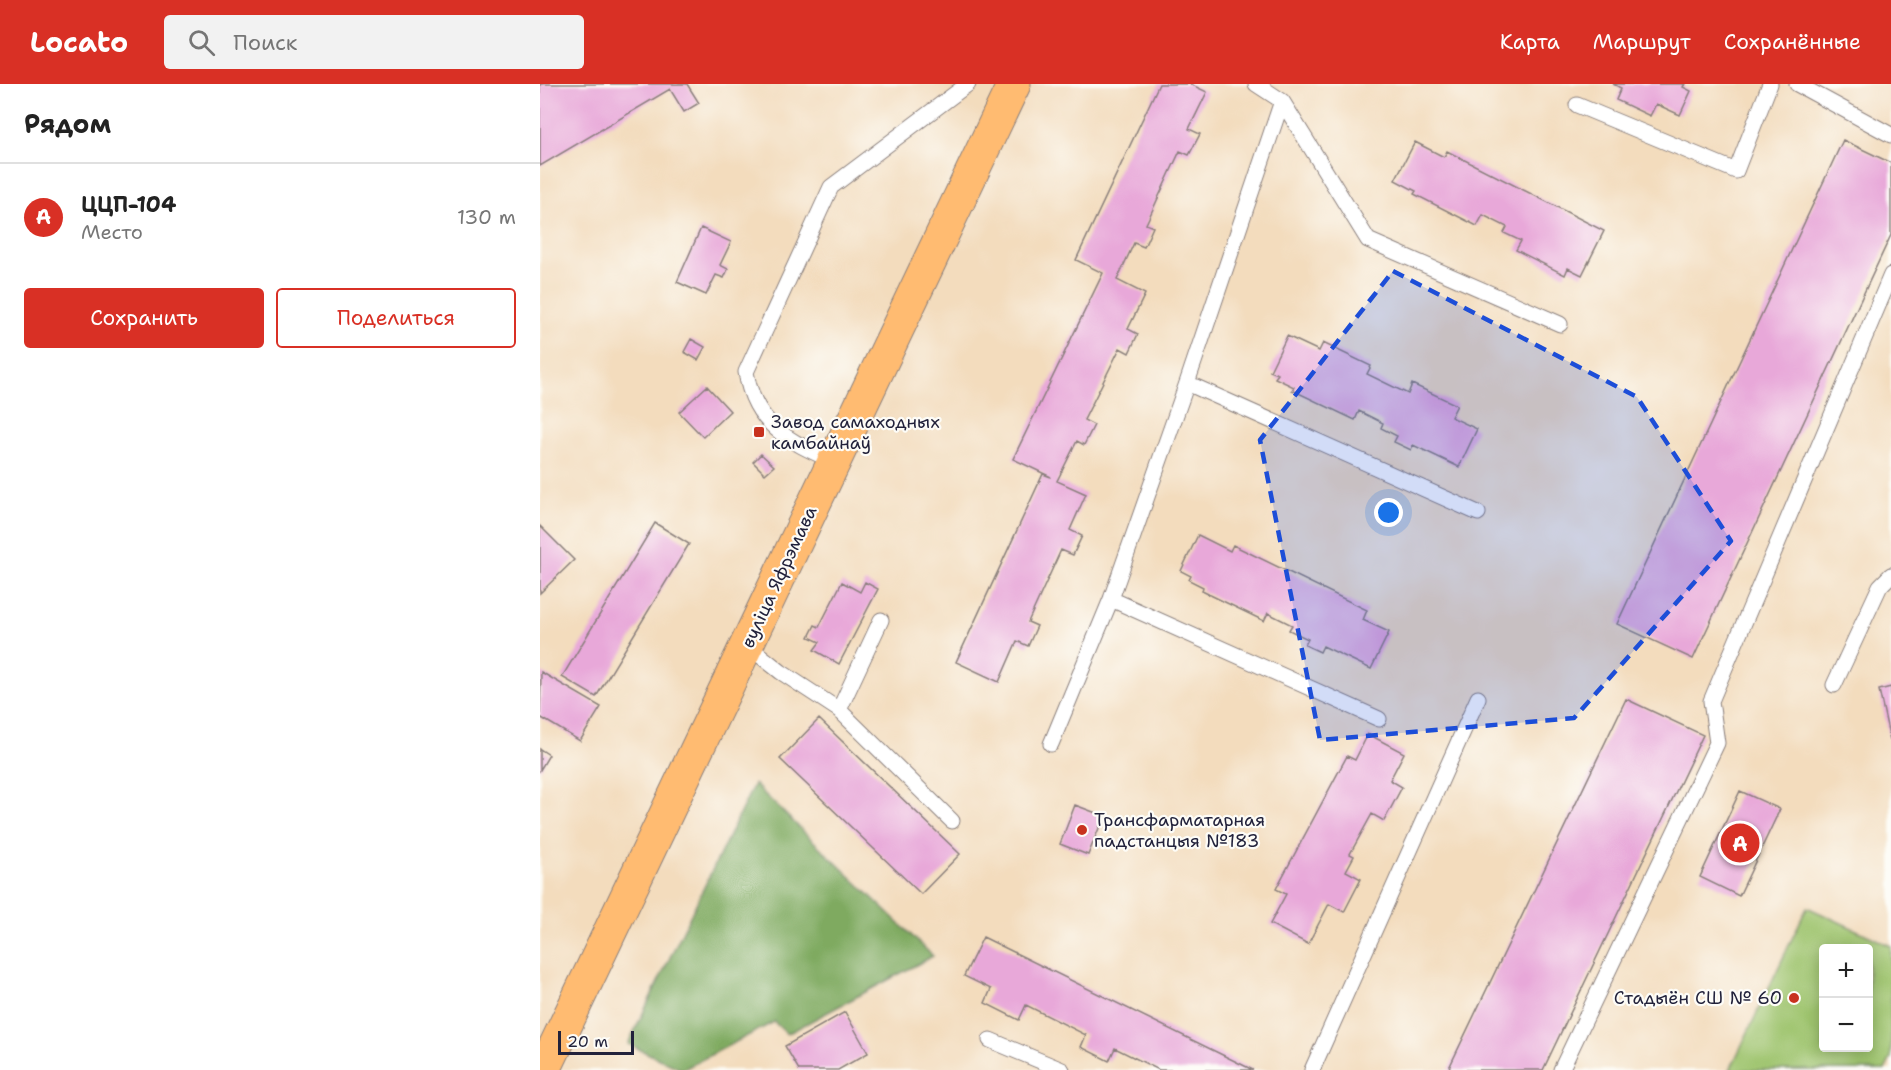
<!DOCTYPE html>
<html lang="ru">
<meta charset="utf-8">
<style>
:root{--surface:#fff;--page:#f2f2f2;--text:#222;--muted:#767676;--line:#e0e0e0;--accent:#d93025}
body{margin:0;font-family:"Shantell Sans",sans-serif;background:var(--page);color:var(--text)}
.controls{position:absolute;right:18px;bottom:18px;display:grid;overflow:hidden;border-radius:6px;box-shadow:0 3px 15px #0003}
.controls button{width:54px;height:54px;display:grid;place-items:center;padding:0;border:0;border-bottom:2px solid var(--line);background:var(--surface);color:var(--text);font:30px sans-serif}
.scale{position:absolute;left:18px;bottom:15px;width:76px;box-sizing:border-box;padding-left:6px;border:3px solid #22223b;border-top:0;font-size:16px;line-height:21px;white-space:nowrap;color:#22223b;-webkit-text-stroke:4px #fdfcf7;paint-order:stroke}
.you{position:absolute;left:849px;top:429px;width:21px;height:21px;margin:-15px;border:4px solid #fff;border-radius:50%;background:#1a73e8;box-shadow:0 0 0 9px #1a73e833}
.badge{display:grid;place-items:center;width:39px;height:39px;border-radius:50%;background:var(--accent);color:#fff;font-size:20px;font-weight:700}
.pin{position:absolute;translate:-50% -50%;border:3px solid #fff;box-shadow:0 2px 6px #0006}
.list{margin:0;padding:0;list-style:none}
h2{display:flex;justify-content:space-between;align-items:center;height:78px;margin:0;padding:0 24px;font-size:26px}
h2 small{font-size:20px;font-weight:400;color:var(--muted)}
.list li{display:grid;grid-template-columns:39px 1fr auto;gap:18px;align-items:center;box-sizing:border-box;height:108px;padding:0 24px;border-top:2px solid var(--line)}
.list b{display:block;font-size:22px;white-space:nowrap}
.list p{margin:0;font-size:20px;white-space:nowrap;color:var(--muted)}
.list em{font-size:20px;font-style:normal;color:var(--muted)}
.actions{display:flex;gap:12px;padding:18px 24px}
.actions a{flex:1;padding:14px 0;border:2px solid var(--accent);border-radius:6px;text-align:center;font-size:21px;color:var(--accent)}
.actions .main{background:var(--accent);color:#fff}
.icon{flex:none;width:33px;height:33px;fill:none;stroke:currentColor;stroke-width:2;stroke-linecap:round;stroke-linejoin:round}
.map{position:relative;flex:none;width:1351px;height:986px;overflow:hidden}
header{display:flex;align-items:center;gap:36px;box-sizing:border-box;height:84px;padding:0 30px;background:var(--accent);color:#fff}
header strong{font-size:28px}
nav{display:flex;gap:33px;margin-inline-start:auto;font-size:21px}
.search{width:420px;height:54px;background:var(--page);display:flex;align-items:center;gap:15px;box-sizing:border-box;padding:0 21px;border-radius:6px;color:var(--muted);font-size:22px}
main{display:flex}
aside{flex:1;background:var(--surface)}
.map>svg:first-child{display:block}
</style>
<header>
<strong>Locato</strong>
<div class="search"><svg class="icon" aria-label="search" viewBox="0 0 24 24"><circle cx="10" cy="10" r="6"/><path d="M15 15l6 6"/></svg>Поиск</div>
<nav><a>Карта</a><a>Маршрут</a><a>Сохранённые</a></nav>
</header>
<main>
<aside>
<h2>Рядом<small></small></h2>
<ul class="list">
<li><span class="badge">A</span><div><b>ЦЦП-104</b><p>Место</p></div><em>130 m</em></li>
</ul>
<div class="actions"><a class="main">Сохранить</a><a>Поделиться</a></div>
</aside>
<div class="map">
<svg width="1351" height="986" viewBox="0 0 1351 986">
<rect width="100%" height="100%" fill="#fdfcf7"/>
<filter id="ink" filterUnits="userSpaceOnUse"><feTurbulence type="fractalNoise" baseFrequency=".0167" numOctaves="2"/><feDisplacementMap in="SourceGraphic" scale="12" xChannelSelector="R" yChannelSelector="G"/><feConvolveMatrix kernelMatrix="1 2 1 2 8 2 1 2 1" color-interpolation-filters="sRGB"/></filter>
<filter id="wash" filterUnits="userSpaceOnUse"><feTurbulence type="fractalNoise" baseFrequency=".008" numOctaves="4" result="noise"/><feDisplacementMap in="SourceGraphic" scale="24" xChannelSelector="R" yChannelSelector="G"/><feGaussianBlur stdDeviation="1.35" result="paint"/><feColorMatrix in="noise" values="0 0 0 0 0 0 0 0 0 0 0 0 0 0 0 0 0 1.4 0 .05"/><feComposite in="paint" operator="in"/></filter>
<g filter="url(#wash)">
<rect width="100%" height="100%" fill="#f3dcbd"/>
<path fill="#9fc46e" stroke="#607354" stroke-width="1.5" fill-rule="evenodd" d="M1267,823L1351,862V974L1345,986H1190ZM1284,864H1328V964H1284Z"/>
<path fill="#7faa61" stroke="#50664e" stroke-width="1.5" d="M214,700L393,872L247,950L234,938L142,986L88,960Z"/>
<g id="blocks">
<path fill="#e8a8d9" d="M0,0H147L159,19L144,28L130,5L0,82Z
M619,0H650L667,8L649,45L660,50L649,71L640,67L606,140L613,143L604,163L594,159L577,196L605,210L588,245L598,250L589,269L580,264L544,336L554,341L544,361L537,357L517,397L546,410L530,446L542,452L533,471L521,466L488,538L497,542L488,562L477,557L459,598L416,578L503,390L511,393L473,375L563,189L536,176Z
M1073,0H1145L1143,3L1151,7L1140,31L1116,20L1110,32L1076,16L1081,4Z
M1303,56L1351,79V151L1153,575L1077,540Z
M875,58L904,73L907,67L1064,147L1042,191L1028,184L1025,191L976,166L981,157L964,149L967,143L943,131L937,142L874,110L876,107L855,96Z
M161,144L191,158L180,181L188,185L184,194L176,191L166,211L137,198Z
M747,252L779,267L783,259L831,282L827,290L868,310L872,300L917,321L911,333L937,345L919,383L873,361L871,366L854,358L857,352L841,344L843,339L819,327L815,336L752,306L754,303L735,294L738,290L730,287Z
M151,255L165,263L158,276L144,268Z
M167,302L190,327L163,353L139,328Z
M221,370L234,382L225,390L213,378Z
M115,439L149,460L56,613L22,593Z
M0,442L34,476L0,509Z
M658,451L690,467L693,461L827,526L823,536L849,548L831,585L783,562L780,568L765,561L768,555L749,546L752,541L728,529L724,537L662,507L663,503L649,496L651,492L641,487Z
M302,498L320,508L325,498L338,505L299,580L274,566L280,558L269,553L275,541L279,543Z
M1,588L61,623L40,657L0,633Z
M1351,603V656H1350L1339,606Z
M1086,615L1163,651L1003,986H908Z
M279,635L420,770L381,810L240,675Z
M828,650L864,669L850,696L862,703L844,737L832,730L810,770L814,772L806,787L821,795L804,828L789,820L768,860L730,840L746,810L736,805L807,672L815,676Z
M0,665L9,671L0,686Z
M1200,707L1240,725L1199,812L1160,793Z
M535,721L564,732L548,771L520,760Z
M443,853L713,986H619L575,964L569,977L541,963L546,951L486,921L479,936L445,919L451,905L424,892Z
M305,928L328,969L298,986H259L245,962Z"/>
</g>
</g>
<g filter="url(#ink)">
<use href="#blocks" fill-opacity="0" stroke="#8a7f7c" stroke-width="1.5"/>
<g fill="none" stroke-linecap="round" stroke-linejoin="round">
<g stroke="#8a7f7c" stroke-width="17">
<path id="service" d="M716,0L742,17L828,156L1020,240
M1257,0L1351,51
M1037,21L1196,87L1230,0
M647,299L938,429
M293,377C249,357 214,341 206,288L291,103L428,0
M571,515L839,635
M207,561L241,588L299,626L341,536
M1294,601L1340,502L1351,491
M299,626L412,737
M511,660L571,515L647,299L742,17
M450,956L522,986
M772,986L938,614
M1021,986L1177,659L1171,617L1351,191"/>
</g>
<g stroke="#8a7f7c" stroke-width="35">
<path id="primary" d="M4,986L474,0"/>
</g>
<use href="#service" stroke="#fff" stroke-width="15"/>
<use href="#primary" stroke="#ffbb71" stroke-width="33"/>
</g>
</g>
<path fill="#1d4ed8" fill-opacity="0.2" stroke="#1d4ed8" stroke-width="4.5" stroke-dasharray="12 8" stroke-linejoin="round" d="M853,187L1097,313L1191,457L1034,634L780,656L720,356Z"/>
<g fill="#c8321e" stroke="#fdfcf7" stroke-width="2">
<rect x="213" y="342" width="12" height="12" rx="3"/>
<circle cx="542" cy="746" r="6"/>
<circle cx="1254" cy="914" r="6"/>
</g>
<g text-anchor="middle" stroke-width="4.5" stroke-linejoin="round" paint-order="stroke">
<g font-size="18" fill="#22223b" stroke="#fdfcf7" text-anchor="start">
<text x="231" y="344">Завод самаходных<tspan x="231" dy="21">камбайнаў</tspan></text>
<text x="554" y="742">Трансфарматарная<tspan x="554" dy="21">падстанцыя №183</tspan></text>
<text x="1242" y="920" text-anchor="end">Стадыён СШ № 60</text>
</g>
<g font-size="18" fill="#22223b" stroke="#fdfcf7">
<text transform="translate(239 493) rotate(-65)" y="6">вуліца Яфрэмава</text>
</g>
</g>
</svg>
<div class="controls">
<button>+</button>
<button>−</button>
</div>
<div class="scale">20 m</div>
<div class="you"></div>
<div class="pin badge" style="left:1200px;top:759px">A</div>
</div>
</main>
